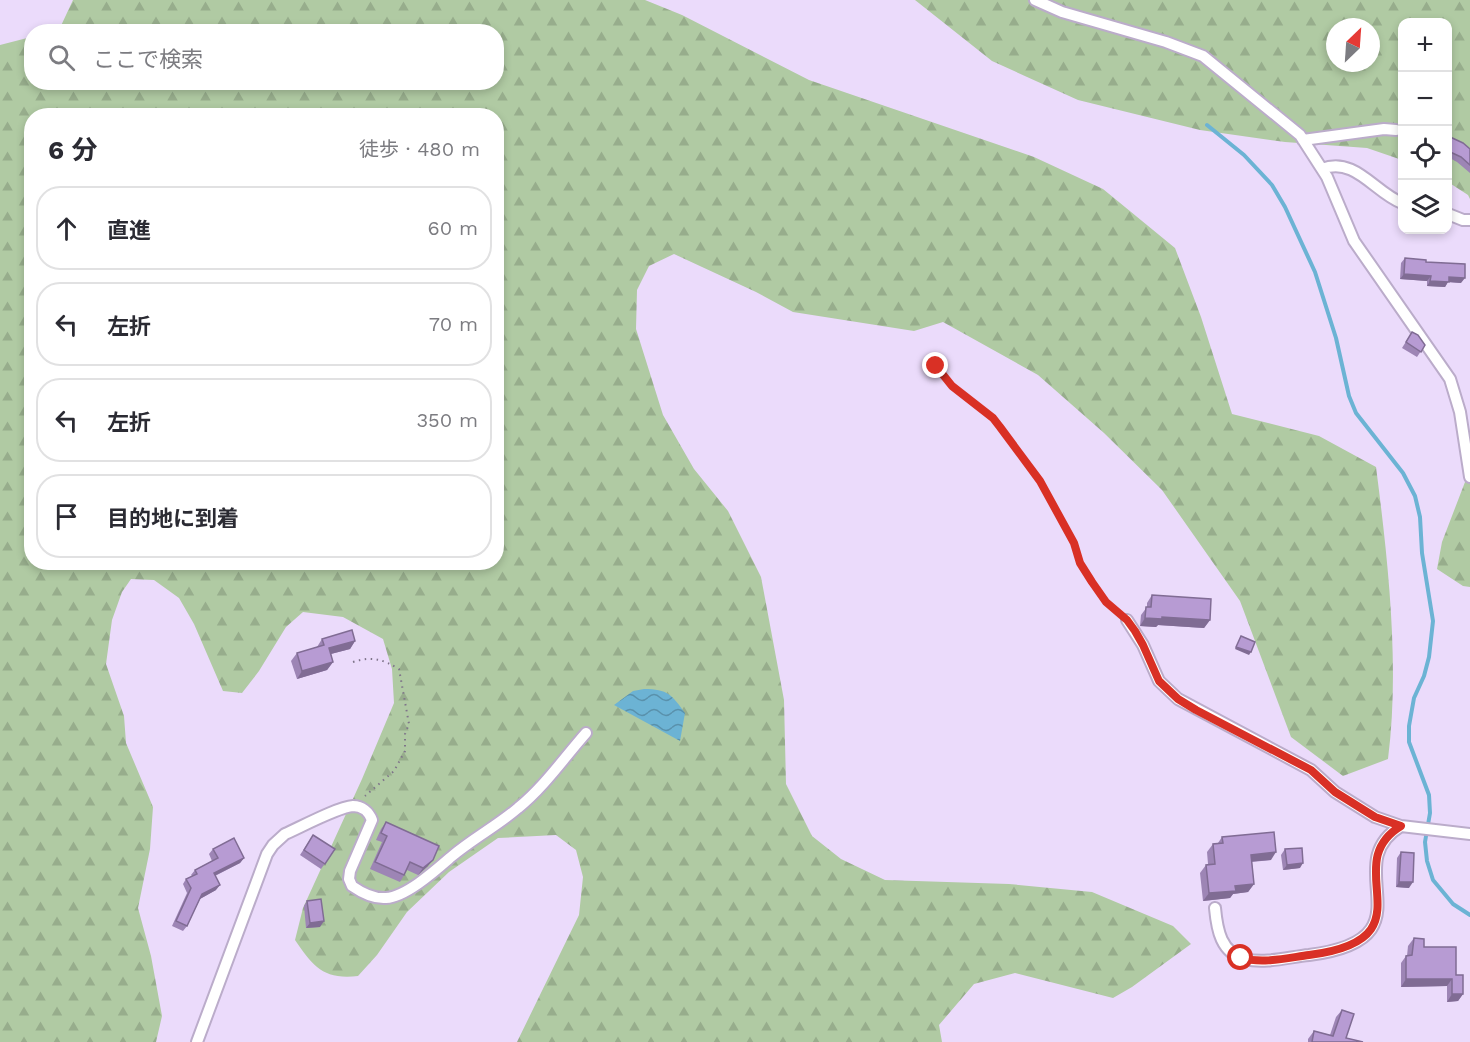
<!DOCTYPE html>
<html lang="ja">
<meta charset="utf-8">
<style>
:root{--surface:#fff;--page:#f2f2f3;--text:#2b2b33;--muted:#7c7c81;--line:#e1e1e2}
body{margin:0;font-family:"Work Sans","Noto Sans JP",sans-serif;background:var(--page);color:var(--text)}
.controls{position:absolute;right:18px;top:18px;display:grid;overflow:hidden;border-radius:12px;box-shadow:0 3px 9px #0003}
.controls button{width:54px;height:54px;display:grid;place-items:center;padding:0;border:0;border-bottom:2px solid var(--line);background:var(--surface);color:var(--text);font:30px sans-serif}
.compass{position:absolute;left:1326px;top:18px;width:54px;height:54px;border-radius:50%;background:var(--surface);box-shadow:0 3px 9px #0003;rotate:25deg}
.stop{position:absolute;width:18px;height:18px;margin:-14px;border:4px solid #d93025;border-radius:50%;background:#fff}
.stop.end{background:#d93025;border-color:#fff;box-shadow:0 2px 6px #0008}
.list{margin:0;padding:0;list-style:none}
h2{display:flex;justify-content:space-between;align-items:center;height:78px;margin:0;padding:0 24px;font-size:26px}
h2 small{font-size:20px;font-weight:400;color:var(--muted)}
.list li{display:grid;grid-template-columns:39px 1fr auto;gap:18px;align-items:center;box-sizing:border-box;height:84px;margin:0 12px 12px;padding:0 12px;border:2px solid var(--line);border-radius:24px}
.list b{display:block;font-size:22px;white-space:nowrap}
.list em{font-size:20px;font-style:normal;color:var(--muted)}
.icon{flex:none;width:33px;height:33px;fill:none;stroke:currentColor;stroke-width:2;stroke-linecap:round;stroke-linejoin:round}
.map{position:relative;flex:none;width:1470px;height:1042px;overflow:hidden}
.search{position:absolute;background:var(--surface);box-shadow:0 3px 9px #0003;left:24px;top:24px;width:480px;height:66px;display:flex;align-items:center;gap:15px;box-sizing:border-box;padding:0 21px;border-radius:24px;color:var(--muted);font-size:22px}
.panel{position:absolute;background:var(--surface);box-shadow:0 3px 9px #0003;left:24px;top:108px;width:480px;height:462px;border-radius:24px}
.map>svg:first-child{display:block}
</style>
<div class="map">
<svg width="1470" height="1042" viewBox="0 0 1470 1042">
<defs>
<pattern id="forest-firs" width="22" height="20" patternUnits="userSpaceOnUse" patternTransform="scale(1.5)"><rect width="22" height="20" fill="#b0caa3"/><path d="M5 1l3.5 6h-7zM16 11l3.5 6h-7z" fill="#97ad8c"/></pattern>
<pattern id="water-waves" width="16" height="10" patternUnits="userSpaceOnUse" patternTransform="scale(1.5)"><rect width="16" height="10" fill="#6cb3d4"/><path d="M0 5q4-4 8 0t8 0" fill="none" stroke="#5991ac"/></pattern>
</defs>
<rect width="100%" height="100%" fill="#ebdbfb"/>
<path fill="url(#forest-firs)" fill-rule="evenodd" d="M73,0H645L682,15L809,80L1034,157L1103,189L1175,248L1201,317L1232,414L1319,436L1376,467C1388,560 1400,666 1388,759L1343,776L1291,737L1240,601L1162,490L1104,433L1038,375L943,322L914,331L793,312L756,292L674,254L649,266L637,290L636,329L663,415L694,469L728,511L761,577L784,700L786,784L812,836L841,859L885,880L1009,884L1092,892L1173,926L1191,944L1132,987L1113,998L1015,973L974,984L939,1025L942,1042H517L579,915L583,877L576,850L556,835L498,838L449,872L407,912L377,955L358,976C323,980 313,966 295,940L303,908L362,779L394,703L392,669L383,639L343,617L303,612L286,627L259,671L242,693L223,691L194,624L179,598L154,580L131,579L122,592L112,620L106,664L124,716L126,743L153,807L150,849L138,908L151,956L162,1016L156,1042H0V45L31,37L32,82H496V32L55,31L59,30ZM32,116H496V562H32Z
M915,0H1470V199L1468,195L1448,182V22H1402V160L1367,148L1285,142L1200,130L1078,100L992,61ZM1335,27H1371V63H1335Z
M1470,469V587L1463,586L1437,569L1442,542Z"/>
<path fill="url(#water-waves)" d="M644,689C668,689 672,695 685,713L680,741L614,705L633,691Z"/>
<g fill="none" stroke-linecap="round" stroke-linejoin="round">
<path stroke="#6cb3d4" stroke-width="4" d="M1207,125L1244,155L1272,185L1285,207L1315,272L1336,338L1349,396L1356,413L1403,473L1415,496L1420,517L1422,553L1433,621L1429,657L1424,676L1414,698L1409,726V742L1429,795L1430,813L1425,842L1427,861L1433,880L1453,904L1470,915"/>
<g stroke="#bbacca" stroke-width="14">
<path id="minor" d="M1035,0L1062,12L1166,42L1203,56L1300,135L1327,177L1354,241L1450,379L1460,412L1470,477
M1303,140L1384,129L1396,130
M1322,169C1355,156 1375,193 1402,203
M1448,214L1463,220H1470
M1127,620L1143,645L1159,681L1178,699L1311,770L1335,792L1375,817L1401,826L1470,834
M1215,908C1217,930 1221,953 1245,959C1265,964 1289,957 1309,955C1435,939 1335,866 1401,826
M197,1042L267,854L273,845L285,834C301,827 338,807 353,806C362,806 369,812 372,820L350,871L349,879L352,886C362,893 374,899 386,898C406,897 436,870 451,857C472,839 497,826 518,808C544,787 564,758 586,733"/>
</g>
<path stroke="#7e7489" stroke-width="2" stroke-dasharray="1.5 4.5" stroke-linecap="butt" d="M936,366L952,385L993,418L1000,427L1040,481L1074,543L1080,563L1092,582L1106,602L1118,612
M353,662C372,656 382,659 399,669L409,724L405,734V751L394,771L365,796"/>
<use href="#minor" stroke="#fff" stroke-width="10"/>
</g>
<path fill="#9d85b5" d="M1448,136L1470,149V173L1457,162L1448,157Z
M1405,258L1426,262L1461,283L1448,282L1445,287L1427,286V281L1400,279L1401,263Z
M1412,332L1425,345L1417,357L1402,348Z
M1152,595L1210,620L1204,628L1158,625L1156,627L1140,626L1141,615L1147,607V603Z
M322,639L355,641L350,649L331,654L333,662L327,670L297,679L291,661L297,653L317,647Z
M386,822L428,866L418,875L407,870L400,882L370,869L382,842L376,840L381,829Z
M313,835L335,849L321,869L300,855Z
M1222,837L1271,860L1252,862L1254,884L1248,892L1233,894L1230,898L1203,901L1200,873L1206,865L1208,864L1207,852L1213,844L1218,843Z
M213,849L244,858L240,863L215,876L216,890L200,899L187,926L183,931L172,926L187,893L183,884L186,879L192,876L191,875L195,870L212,861L209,854Z
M1285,849L1300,868L1283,870L1281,855Z
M1401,852L1409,888L1396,887L1397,858Z
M307,901L320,927L306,928L304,906Z
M1414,938L1456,975L1463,994L1458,1001L1447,1002V986L1401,987V963L1406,956H1407L1408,946Z
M1342,1010L1346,1038L1363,1042H1308V1039L1314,1031L1330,1035L1336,1017Z"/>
<path fill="#806c94" d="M1404,274L1431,276L1427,281L1400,279Z
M1449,277L1465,278L1461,283L1448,282L1445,287L1427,286L1430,281Z
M1162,617L1210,620L1204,628L1158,625L1156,627L1140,626L1145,618Z
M355,641L350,649L323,656L329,648Z
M1236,647L1251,652L1249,655L1235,649Z
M333,662L327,670L297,679L302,671Z
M1276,852L1271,860L1245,862L1251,855Z
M244,858L240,863L210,878L214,873Z
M433,860L428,866L418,875L423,868Z
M1303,863L1300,868L1283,870L1287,865Z
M1399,882H1413L1409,888L1396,887Z
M1254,884L1248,892L1233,894L1230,898L1203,901L1209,893L1235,886Z
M220,885L216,890L198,900L202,894Z
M324,921L320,927L306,928L310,923Z
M1406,979H1452L1447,986L1401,987Z
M1452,994H1463L1458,1001L1447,1002Z"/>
<path fill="#b79bd3" stroke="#806c94" stroke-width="1.5" d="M1448,136L1463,143L1470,149V165L1461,157L1448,151Z
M1405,258L1426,260V262L1465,264V278L1449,277V282L1430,281L1431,276L1404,274Z
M1412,332L1418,335L1425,345L1421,352L1406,342Z
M1152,595L1211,599L1210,620L1162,617V619L1145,618L1146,607H1151Z
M352,630L355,641L329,648L333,662L302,671L297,653L324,645L322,639Z
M1241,636L1255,642L1251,652L1236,647Z
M386,822L439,846L433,860L423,868L410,862L404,875L375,862L387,836L381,833Z
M1274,832L1276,852L1251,855L1254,884L1235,886L1236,891L1209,893L1206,865L1215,864L1213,844L1223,843L1222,837Z
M313,835L335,849L325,864L304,850Z
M234,838L244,858L214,873L220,885L202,894L187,926L176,921L191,888L186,879L197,874L195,870L218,858L213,849Z
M1302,848L1303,863L1287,865L1285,849Z
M1401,852L1414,853L1413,882H1399Z
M321,899L324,921L310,923L307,901Z
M1414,938L1424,939V947H1456V975H1463V994H1452V979H1406V956L1412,955Z
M1342,1010L1354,1014L1346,1038L1363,1042H1312L1314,1031L1333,1036Z"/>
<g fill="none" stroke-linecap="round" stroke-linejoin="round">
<path stroke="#d93025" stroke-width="8" d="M936,366L952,386L993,418L1000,427L1040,481L1074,543L1080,563L1092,582L1106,602L1127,620L1135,631L1143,645L1159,681L1178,699L1196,710L1311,770L1335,792L1375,817L1401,826C1335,866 1435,939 1309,955C1287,958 1263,964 1241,958"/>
</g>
</svg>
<div class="controls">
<button>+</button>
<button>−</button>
<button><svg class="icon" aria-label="locate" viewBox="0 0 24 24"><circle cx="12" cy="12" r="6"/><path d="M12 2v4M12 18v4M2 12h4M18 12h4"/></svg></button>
<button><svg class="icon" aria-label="layers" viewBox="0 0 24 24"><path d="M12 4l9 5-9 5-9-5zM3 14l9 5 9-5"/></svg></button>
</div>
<svg class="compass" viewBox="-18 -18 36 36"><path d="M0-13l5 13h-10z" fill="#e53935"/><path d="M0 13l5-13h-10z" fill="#7c7c81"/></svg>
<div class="stop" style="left:1241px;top:958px"></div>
<div class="stop end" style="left:936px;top:366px"></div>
<div class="search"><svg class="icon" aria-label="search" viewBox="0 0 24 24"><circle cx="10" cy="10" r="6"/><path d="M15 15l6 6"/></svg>ここで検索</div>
<section class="panel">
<h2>6 分<small>徒歩 · 480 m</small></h2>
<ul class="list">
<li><svg class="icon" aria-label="ahead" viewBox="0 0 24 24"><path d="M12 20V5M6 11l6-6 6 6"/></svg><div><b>直進</b></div><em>60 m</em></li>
<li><svg class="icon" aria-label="left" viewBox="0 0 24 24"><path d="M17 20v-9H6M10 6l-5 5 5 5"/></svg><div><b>左折</b></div><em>70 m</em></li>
<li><svg class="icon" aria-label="left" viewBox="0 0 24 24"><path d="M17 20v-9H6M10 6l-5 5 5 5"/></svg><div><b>左折</b></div><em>350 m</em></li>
<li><svg class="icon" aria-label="arrive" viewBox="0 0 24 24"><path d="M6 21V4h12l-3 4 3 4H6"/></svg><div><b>目的地に到着</b></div></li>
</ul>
</section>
</div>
